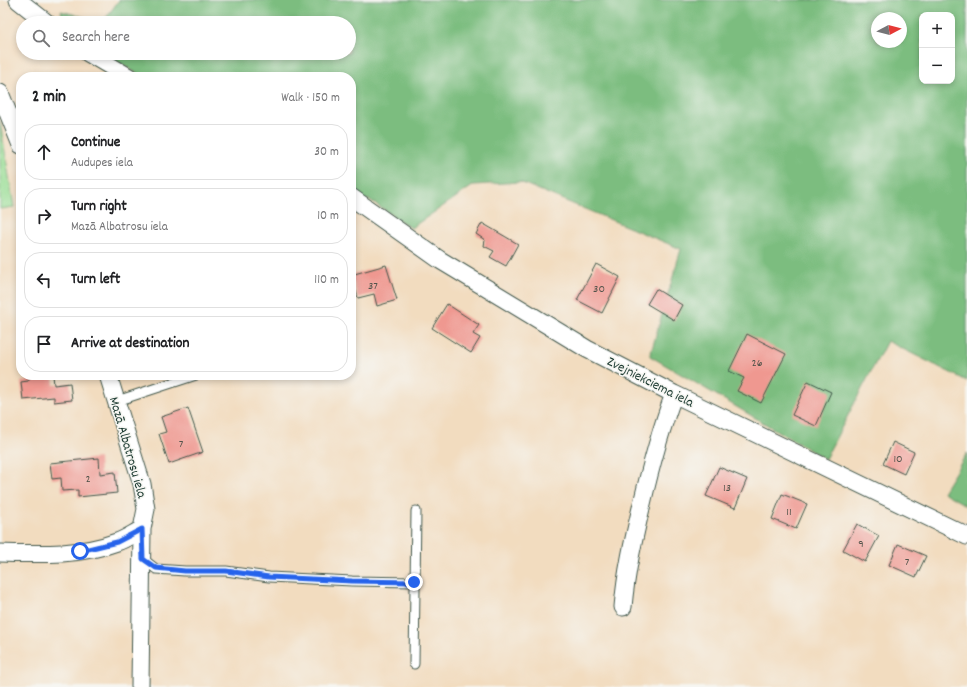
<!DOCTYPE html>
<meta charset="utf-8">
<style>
:root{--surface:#fff;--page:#f2f2f2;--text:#202124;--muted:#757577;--line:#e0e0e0}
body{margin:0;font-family:Dekko,sans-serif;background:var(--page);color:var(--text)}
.controls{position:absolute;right:12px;top:12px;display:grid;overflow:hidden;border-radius:8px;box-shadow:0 2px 6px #0003}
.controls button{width:36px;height:36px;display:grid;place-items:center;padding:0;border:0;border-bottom:1px solid var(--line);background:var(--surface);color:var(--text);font:20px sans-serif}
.compass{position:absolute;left:871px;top:12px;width:36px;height:36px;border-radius:50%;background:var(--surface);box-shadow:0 2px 6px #0003;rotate:83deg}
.stop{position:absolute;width:12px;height:12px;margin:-9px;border:3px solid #2563eb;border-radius:50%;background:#fff}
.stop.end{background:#2563eb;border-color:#fff;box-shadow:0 1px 4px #0008}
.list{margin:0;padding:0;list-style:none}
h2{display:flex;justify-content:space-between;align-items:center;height:52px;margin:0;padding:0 16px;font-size:17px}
h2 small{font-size:13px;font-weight:400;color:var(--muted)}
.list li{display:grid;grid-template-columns:26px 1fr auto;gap:12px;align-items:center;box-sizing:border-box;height:56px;margin:0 8px 8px;padding:0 8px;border:1px solid var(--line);border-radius:16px}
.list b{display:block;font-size:15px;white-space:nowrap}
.list p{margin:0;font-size:13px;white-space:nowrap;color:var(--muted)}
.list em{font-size:13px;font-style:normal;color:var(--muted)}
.icon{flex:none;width:22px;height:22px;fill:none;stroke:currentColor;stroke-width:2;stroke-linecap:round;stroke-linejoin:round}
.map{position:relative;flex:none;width:967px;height:687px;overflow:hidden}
.search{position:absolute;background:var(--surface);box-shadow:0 2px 6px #0003;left:16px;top:16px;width:340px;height:44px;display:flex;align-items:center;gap:10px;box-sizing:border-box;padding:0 14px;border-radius:22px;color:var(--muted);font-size:15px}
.panel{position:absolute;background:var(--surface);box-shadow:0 2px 6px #0003;left:16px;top:72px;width:340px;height:308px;border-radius:16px}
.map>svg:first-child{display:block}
</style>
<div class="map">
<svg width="967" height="687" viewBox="0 0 967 687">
<rect width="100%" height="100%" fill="#f6f6f2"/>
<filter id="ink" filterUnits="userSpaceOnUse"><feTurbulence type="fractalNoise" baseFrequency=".025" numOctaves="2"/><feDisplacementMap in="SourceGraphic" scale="8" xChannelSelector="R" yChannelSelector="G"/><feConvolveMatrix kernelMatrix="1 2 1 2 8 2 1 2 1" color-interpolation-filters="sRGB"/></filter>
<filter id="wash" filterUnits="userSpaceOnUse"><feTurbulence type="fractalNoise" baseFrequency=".012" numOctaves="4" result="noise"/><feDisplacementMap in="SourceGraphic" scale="16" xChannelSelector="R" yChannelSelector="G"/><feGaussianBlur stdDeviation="0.9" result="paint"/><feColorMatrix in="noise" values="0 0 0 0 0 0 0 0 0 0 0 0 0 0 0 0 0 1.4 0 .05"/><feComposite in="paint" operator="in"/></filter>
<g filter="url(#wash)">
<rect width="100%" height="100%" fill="#f2dcbf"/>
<path fill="#9bde96" stroke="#5d8e65" d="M0,121L14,207L0,209Z"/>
<path fill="#7cbd7f" stroke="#4e7d5a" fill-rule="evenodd" d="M119,0H967V381L887,341L825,459L650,356L681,249L520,182L474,185L411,228L370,200L351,199V77H143L103,53H349V23H64L61,11L103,22ZM922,15H952V81H922ZM877,18H901V42H877Z
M967,453V506L943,492Z"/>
<g id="blocks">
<path fill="#ef9890" d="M482,223L518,244L506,266L490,257L494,251L484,246L485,240L476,234Z
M596,264L620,277L602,313L577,300Z
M386,265L397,300L377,306L374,294L358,298L351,275Z
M656,289L682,305L674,320L647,304Z
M447,304L479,325L473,334L480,338L471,353L432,328Z
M747,334L786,354L761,403L737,391L744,378L729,371Z
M31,375H53L54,385L70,383L72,400L54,402V397L23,400L21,382L28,381Z
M808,381L831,392L816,426L792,415Z
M188,408L203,452L169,464L159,434L166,432L161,417Z
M893,442L914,452L904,474L883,464Z
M99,458L100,474L115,472L117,493L78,497V490L62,491L61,478L52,479L50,463Z
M719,467L747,479L735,508L706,496Z
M782,494L807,504L796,529L772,519Z
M857,524L879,536L865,562L843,550Z
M898,544L926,556L916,577L889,565Z"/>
</g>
</g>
<g filter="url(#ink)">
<use href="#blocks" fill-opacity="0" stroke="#3f5549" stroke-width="1"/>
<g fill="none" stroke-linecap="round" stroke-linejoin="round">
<g stroke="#3f5549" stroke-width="11">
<path id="lane" d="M117,401L196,375
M143,559L156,569L185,571H226L269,577L352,581L414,582
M414,664L416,511"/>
</g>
<g stroke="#3f5549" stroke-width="19">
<path id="street" d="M18,0L47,23
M88,53L129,77
M0,93L21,145
M351,197L440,260L587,349L674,394L967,536
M108,375L142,484L146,509L142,529L140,687
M0,553C39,554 79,556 117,542C126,539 134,533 142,529
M623,607C626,572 633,542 641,508C650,469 660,431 674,394"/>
</g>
<use href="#lane" stroke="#fff" stroke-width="9"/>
<use href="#street" stroke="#fff" stroke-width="17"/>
</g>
</g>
<g fill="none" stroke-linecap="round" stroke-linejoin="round" filter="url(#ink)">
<path stroke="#2563eb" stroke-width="5" d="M80,551L117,542L142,529L143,559L156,568L185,571H226L269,577L352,581L414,582"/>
</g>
<g text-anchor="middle" stroke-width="3" stroke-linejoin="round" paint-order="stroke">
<g font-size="12" fill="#53544b">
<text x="373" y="289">37</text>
<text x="599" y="292">30</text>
<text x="757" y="366">26</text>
<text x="181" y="447">7</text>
<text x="898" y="462">10</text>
<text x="88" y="482">2</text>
<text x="727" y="491">13</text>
<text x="789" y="515">11</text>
<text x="861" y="547">9</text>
<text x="907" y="565">7</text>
</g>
<g font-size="14" fill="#1f3d34" stroke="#f6f6f2">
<text transform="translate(651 381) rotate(27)" y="5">Zvejniekciema iela</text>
<text transform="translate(129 447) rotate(74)" y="5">Mazā Albatrosu iela</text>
</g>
</g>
</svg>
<div class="controls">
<button>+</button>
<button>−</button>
</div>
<svg class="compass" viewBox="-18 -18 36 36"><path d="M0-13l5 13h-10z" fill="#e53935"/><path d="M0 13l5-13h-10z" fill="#757577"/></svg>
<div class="stop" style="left:80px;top:551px"></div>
<div class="stop end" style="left:414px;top:582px"></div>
<div class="search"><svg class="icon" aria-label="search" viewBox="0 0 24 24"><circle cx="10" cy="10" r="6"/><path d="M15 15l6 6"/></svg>Search here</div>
<section class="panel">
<h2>2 min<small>Walk · 150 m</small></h2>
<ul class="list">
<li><svg class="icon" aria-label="ahead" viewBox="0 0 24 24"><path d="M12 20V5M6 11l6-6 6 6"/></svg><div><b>Continue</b><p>Audupes iela</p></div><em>30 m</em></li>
<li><svg class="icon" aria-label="right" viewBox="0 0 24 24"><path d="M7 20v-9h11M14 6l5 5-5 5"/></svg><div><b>Turn right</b><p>Mazā Albatrosu iela</p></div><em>10 m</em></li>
<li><svg class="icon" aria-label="left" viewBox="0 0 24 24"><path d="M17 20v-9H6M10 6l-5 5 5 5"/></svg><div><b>Turn left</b></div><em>110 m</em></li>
<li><svg class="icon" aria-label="arrive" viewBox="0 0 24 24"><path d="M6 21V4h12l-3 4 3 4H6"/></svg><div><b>Arrive at destination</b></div></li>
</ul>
</section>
</div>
